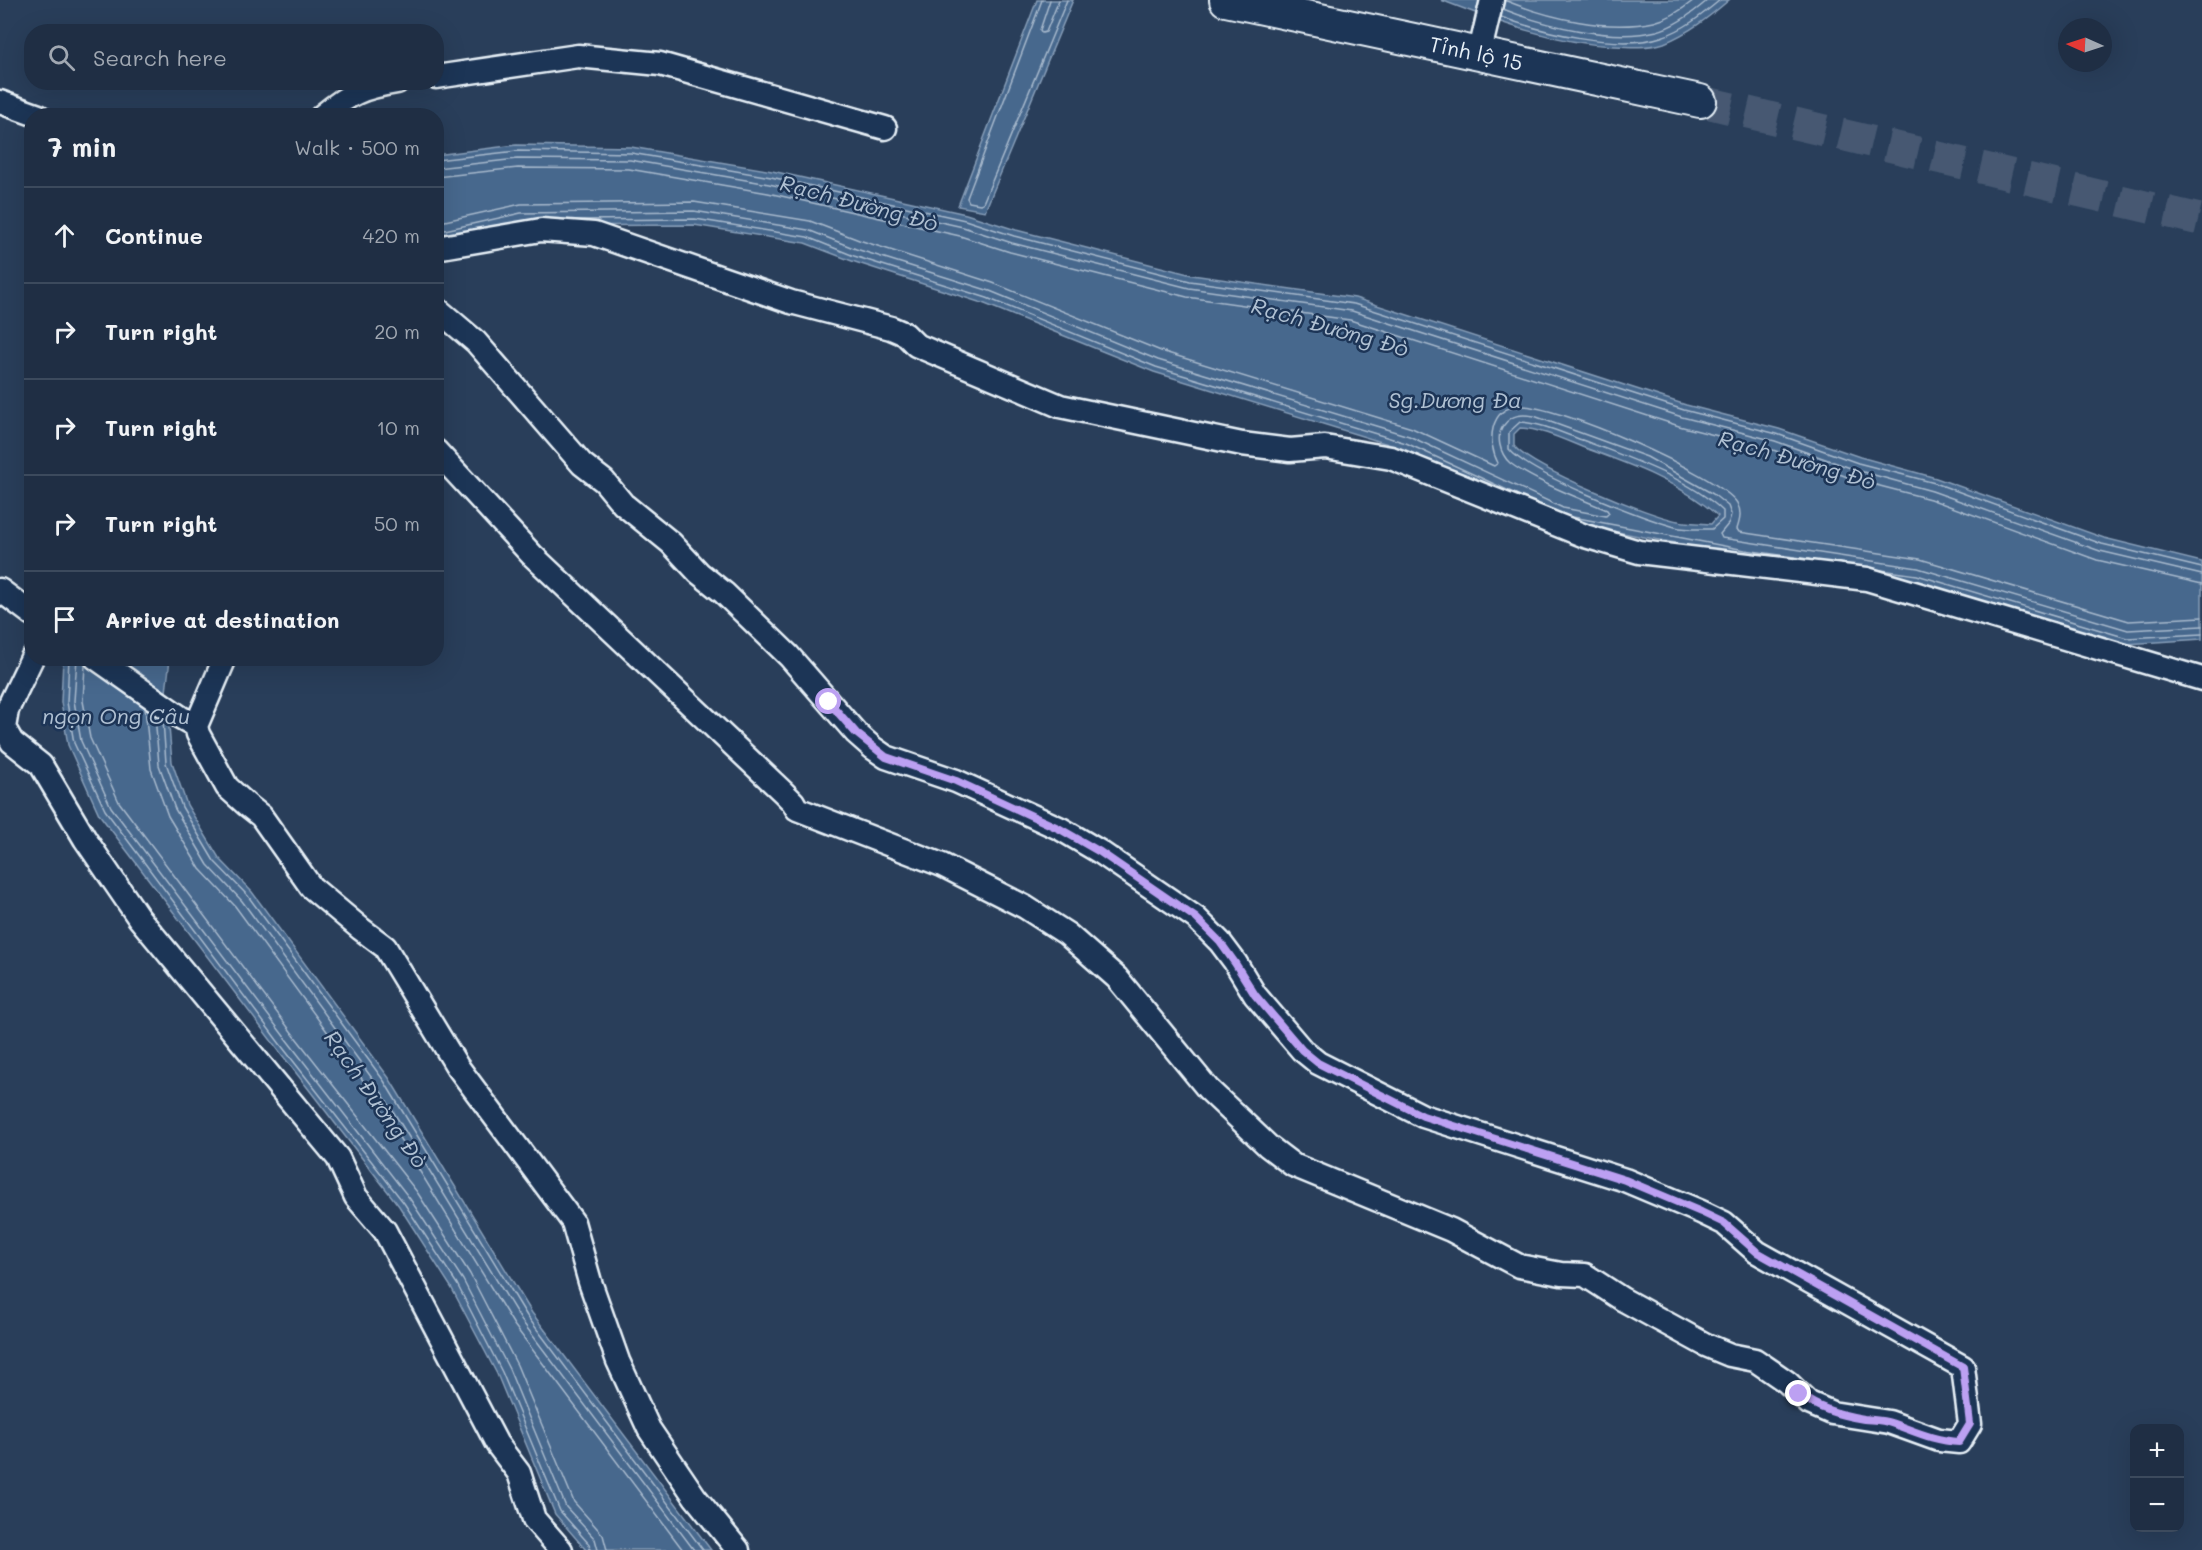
<!DOCTYPE html>
<meta charset="utf-8">
<style>
:root{--surface:#1f2e44;--page:#27364b;--text:#f1f3f6;--muted:#a1a8b2;--line:#3c4a5d}
body{margin:0;font-family:Mali,sans-serif;background:var(--page);color:var(--text)}
.controls{position:absolute;right:18px;bottom:18px;display:grid;overflow:hidden;border-radius:12px;box-shadow:0 6px 24px #0002}
.controls button{width:54px;height:54px;display:grid;place-items:center;padding:0;border:0;border-bottom:2px solid var(--line);background:var(--surface);color:var(--text);font:30px sans-serif}
.compass{position:absolute;left:2058px;top:18px;width:54px;height:54px;border-radius:50%;background:var(--surface);box-shadow:0 6px 24px #0002;rotate:273deg}
.stop{position:absolute;width:18px;height:18px;margin:-14px;border:4px solid #bca0f2;border-radius:50%;background:#fff}
.stop.end{background:#bca0f2;border-color:#fff;box-shadow:0 2px 6px #0008}
.list{margin:0;padding:0;list-style:none}
h2{display:flex;justify-content:space-between;align-items:center;height:78px;margin:0;padding:0 24px;font-size:26px}
h2 small{font-size:20px;font-weight:400;color:var(--muted)}
.list li{display:grid;grid-template-columns:39px 1fr auto;gap:18px;align-items:center;box-sizing:border-box;height:96px;padding:0 24px;border-top:2px solid var(--line)}
.list b{display:block;font-size:22px;white-space:nowrap}
.list em{font-size:20px;font-style:normal;color:var(--muted)}
.icon{flex:none;width:33px;height:33px;fill:none;stroke:currentColor;stroke-width:2;stroke-linecap:round;stroke-linejoin:round}
.map{position:relative;flex:none;width:2202px;height:1550px;overflow:hidden}
.search{position:absolute;background:var(--surface);box-shadow:0 6px 24px #0002;left:24px;top:24px;width:420px;height:66px;display:flex;align-items:center;gap:15px;box-sizing:border-box;padding:0 21px;border-radius:24px;color:var(--muted);font-size:22px}
.panel{position:absolute;background:var(--surface);box-shadow:0 6px 24px #0002;left:24px;top:108px;width:420px;height:558px;border-radius:24px}
.map>svg:first-child{display:block}
</style>
<div class="map">
<svg width="2202" height="1550" viewBox="0 0 2202 1550">
<rect width="100%" height="100%" fill="#293e5a"/>
<filter id="ink" filterUnits="userSpaceOnUse"><feTurbulence type="fractalNoise" baseFrequency=".0167" numOctaves="2"/><feDisplacementMap in="SourceGraphic" scale="12" xChannelSelector="R" yChannelSelector="G"/><feConvolveMatrix kernelMatrix="1 2 1 2 8 2 1 2 1" color-interpolation-filters="sRGB"/></filter>
<g filter="url(#ink)">
<path fill="#47678d" stroke="#879eb8" stroke-width="1.5" fill-rule="evenodd" d="M1037,0H1073L985,211L958,206Z
M1441,0H1729C1709,17 1689,33 1664,43C1649,48 1630,47 1614,46C1553,43 1498,22 1441,0Z
M516,145L631,147L772,171L966,214L1016,230L1192,275L1355,298L1686,405L1779,429L1860,457L1936,478L2104,538L2202,562V639L2126,644L1915,581L1745,556L1559,521L1404,449L1154,372L985,304L852,261L805,243L694,225L522,226L437,246L436,155ZM1520,428C1541,429 1562,439 1582,447C1629,464 1680,482 1718,516L1711,524C1700,523 1688,523 1678,521C1647,515 1532,468 1514,446V434Z
M63,659H170L166,692L172,762L187,805L219,858L252,892L389,1078L532,1313L711,1550H586L555,1514L497,1374L451,1287L399,1206L276,1047L99,814L68,745L61,702Z"/>
<g fill="none" stroke-linecap="round" stroke-linejoin="round">
<path stroke="#a8bacd" stroke-width="1.5" d="M1042,0L967,198L969,202L980,204L983,203L1067,0
M1050,0L1040,30L1042,33L1046,32L1059,0
M1504,0C1549,18 1606,32 1654,22C1667,19 1683,9 1694,0
M1503,9C1546,26 1611,42 1657,31C1676,26 1694,12 1708,0
M1501,17C1541,32 1620,51 1661,37C1684,30 1702,15 1720,0
M436,160L517,151L631,153L771,177L965,220L1014,236L1190,281L1354,304L1684,410L1777,434L1858,463L1935,483L2102,544L2202,568
M436,168L517,159L630,160L769,184L963,227L1012,243L1189,288L1352,311L1682,417L1775,441L1856,470L1932,491L2100,551L2202,575
M436,177L518,168L629,169L768,193L960,236L1010,252L1187,297L1350,320L1679,426L1773,450L1853,479L1930,499L2097,560L2202,584
M575,220L695,219L807,237L854,256L987,298L1156,367L1406,443L1520,496
M436,223L521,204L694,202L810,221L859,240L993,283L1161,351L1412,428L1494,466L1498,463C1487,443 1489,408 1519,406C1553,403 1718,474 1737,503C1742,512 1740,520 1737,529L1739,532L1920,559L2129,621L2202,617
M436,232L521,213L694,211L808,230L856,249L990,291L1158,360L1409,436L1563,508L1606,516L1609,513L1607,510C1579,498 1534,481 1510,463C1500,454 1495,436 1504,425C1512,414 1522,414 1534,416L1647,457L1713,494L1728,506L1731,514L1729,523L1720,534L1722,538L1918,568L2128,630L2202,626
M1520,422C1541,423 1562,433 1582,440C1627,457 1688,478 1723,511V519L1712,529C1700,529 1686,530 1675,527C1640,517 1530,475 1509,449V432Z
M1573,517L1745,550L1809,559
M1881,570L1917,575L2127,638L2202,634
M69,658L67,702L74,743L105,810L280,1044L404,1203L457,1284L502,1372L560,1511L589,1544L590,1550
M77,658L74,701L81,741L111,807L286,1039L410,1199L463,1280L509,1369L566,1507L595,1539L598,1550
M85,665L83,701L90,738L119,802L293,1034L417,1192L470,1274L517,1365L574,1502L603,1535L607,1550
M145,708L151,769L168,816L200,869L235,906L370,1090L514,1325L683,1550
M155,715L159,765L175,809L208,865L242,901L377,1085L521,1320L694,1550
M163,720L166,763L182,807L214,861L248,896L384,1081L527,1316L703,1550"/>
<path stroke="#465972" stroke-width="32" stroke-dasharray="32 16" stroke-linecap="butt" d="M1700,101L2202,220"/>
<g stroke="#e8f1f8" stroke-width="27">
<path id="minor" d="M1479,55L1492,0
M436,77L578,56L660,64L885,128
M0,102L39,116
M322,116C350,93 361,88 397,82
M436,248L541,230L594,234L791,302L891,328L905,334L916,345L1060,406L1242,444L1290,450L1325,447L1391,458L1585,536L1639,552L1867,579L2202,679
M436,308L476,342L582,464L604,481L623,504L671,543L699,573L724,593L789,656L856,733L873,748L886,757L956,781L1061,829L1100,852L1196,918L1220,942L1235,962L1255,995L1302,1050L1318,1063L1423,1116L1625,1180L1701,1212L1724,1223L1757,1252L1963,1367L1970,1424L1959,1442L1939,1440L1889,1422L1832,1413L1809,1403L1787,1382L1755,1360L1730,1355L1706,1345L1622,1299L1585,1275L1561,1274L1519,1266L1451,1230L1293,1165L1268,1146L1208,1089L1117,978L1067,934L1025,907L942,865L797,809L793,802L783,792L532,555L436,451
M0,590L32,614
M32,658L7,710L4,728L12,742L41,765L85,839L139,918L338,1158L356,1197L385,1231L497,1444L519,1473L534,1519L561,1550
M96,658L180,717L196,726
M225,658L196,726L198,734L227,787L247,805L261,816L311,887L361,929L385,947L457,1066L573,1222L590,1282L618,1361L649,1429L695,1497L738,1550"/>
</g>
<g stroke="#e8f1f8" stroke-width="36">
<path id="secondary" d="M1226,0L1700,101"/>
</g>
<use href="#minor" stroke="#1d3557" stroke-width="22"/>
<use href="#secondary" stroke="#1d3557" stroke-width="32"/>
</g>
</g>
<g fill="none" stroke-linecap="round" stroke-linejoin="round" filter="url(#ink)">
<path stroke="#bca0f2" stroke-width="8" d="M829,702L856,733L886,757L956,781L1060,829L1100,852L1196,918L1220,942L1235,963L1255,995L1302,1050L1318,1063L1423,1116L1625,1180L1701,1212L1724,1223L1757,1252L1963,1367L1970,1424L1959,1442C1934,1441 1914,1431 1891,1423C1883,1420 1873,1420 1864,1419C1840,1415 1818,1409 1799,1394"/>
</g>
<g text-anchor="middle" stroke-width="5" stroke-linejoin="round" paint-order="stroke">
<g font-size="21" fill="#e8f1f8" stroke="#1d3557">
<text transform="translate(1476 54) rotate(12)" y="7">Tỉnh lộ 15</text>
</g>
<g font-size="22" font-style="italic" fill="#b0c1d3" stroke="#1d3557">
<text transform="translate(859 203) rotate(15)" y="8">Rạch Đường Đò</text>
<text transform="translate(1330 327) rotate(16)" y="8">Rạch Đường Đò</text>
<text x="1455" y="408">Sg.Dương Đa</text>
<text transform="translate(1797 460) rotate(16)" y="8">Rạch Đường Đò</text>
<text x="116" y="724">ngọn Ong Câu</text>
<text transform="translate(376 1099) rotate(55)" y="8">Rạch Đường Đò</text>
</g>
</g>
</svg>
<div class="controls">
<button>+</button>
<button>−</button>
</div>
<svg class="compass" viewBox="-18 -18 36 36"><path d="M0-13l5 13h-10z" fill="#e53935"/><path d="M0 13l5-13h-10z" fill="#a1a8b2"/></svg>
<div class="stop" style="left:829px;top:702px"></div>
<div class="stop end" style="left:1799px;top:1394px"></div>
<div class="search"><svg class="icon" aria-label="search" viewBox="0 0 24 24"><circle cx="10" cy="10" r="6"/><path d="M15 15l6 6"/></svg>Search here</div>
<section class="panel">
<h2>7 min<small>Walk · 500 m</small></h2>
<ul class="list">
<li><svg class="icon" aria-label="ahead" viewBox="0 0 24 24"><path d="M12 20V5M6 11l6-6 6 6"/></svg><div><b>Continue</b></div><em>420 m</em></li>
<li><svg class="icon" aria-label="right" viewBox="0 0 24 24"><path d="M7 20v-9h11M14 6l5 5-5 5"/></svg><div><b>Turn right</b></div><em>20 m</em></li>
<li><svg class="icon" aria-label="right" viewBox="0 0 24 24"><path d="M7 20v-9h11M14 6l5 5-5 5"/></svg><div><b>Turn right</b></div><em>10 m</em></li>
<li><svg class="icon" aria-label="right" viewBox="0 0 24 24"><path d="M7 20v-9h11M14 6l5 5-5 5"/></svg><div><b>Turn right</b></div><em>50 m</em></li>
<li><svg class="icon" aria-label="arrive" viewBox="0 0 24 24"><path d="M6 21V4h12l-3 4 3 4H6"/></svg><div><b>Arrive at destination</b></div></li>
</ul>
</section>
</div>
